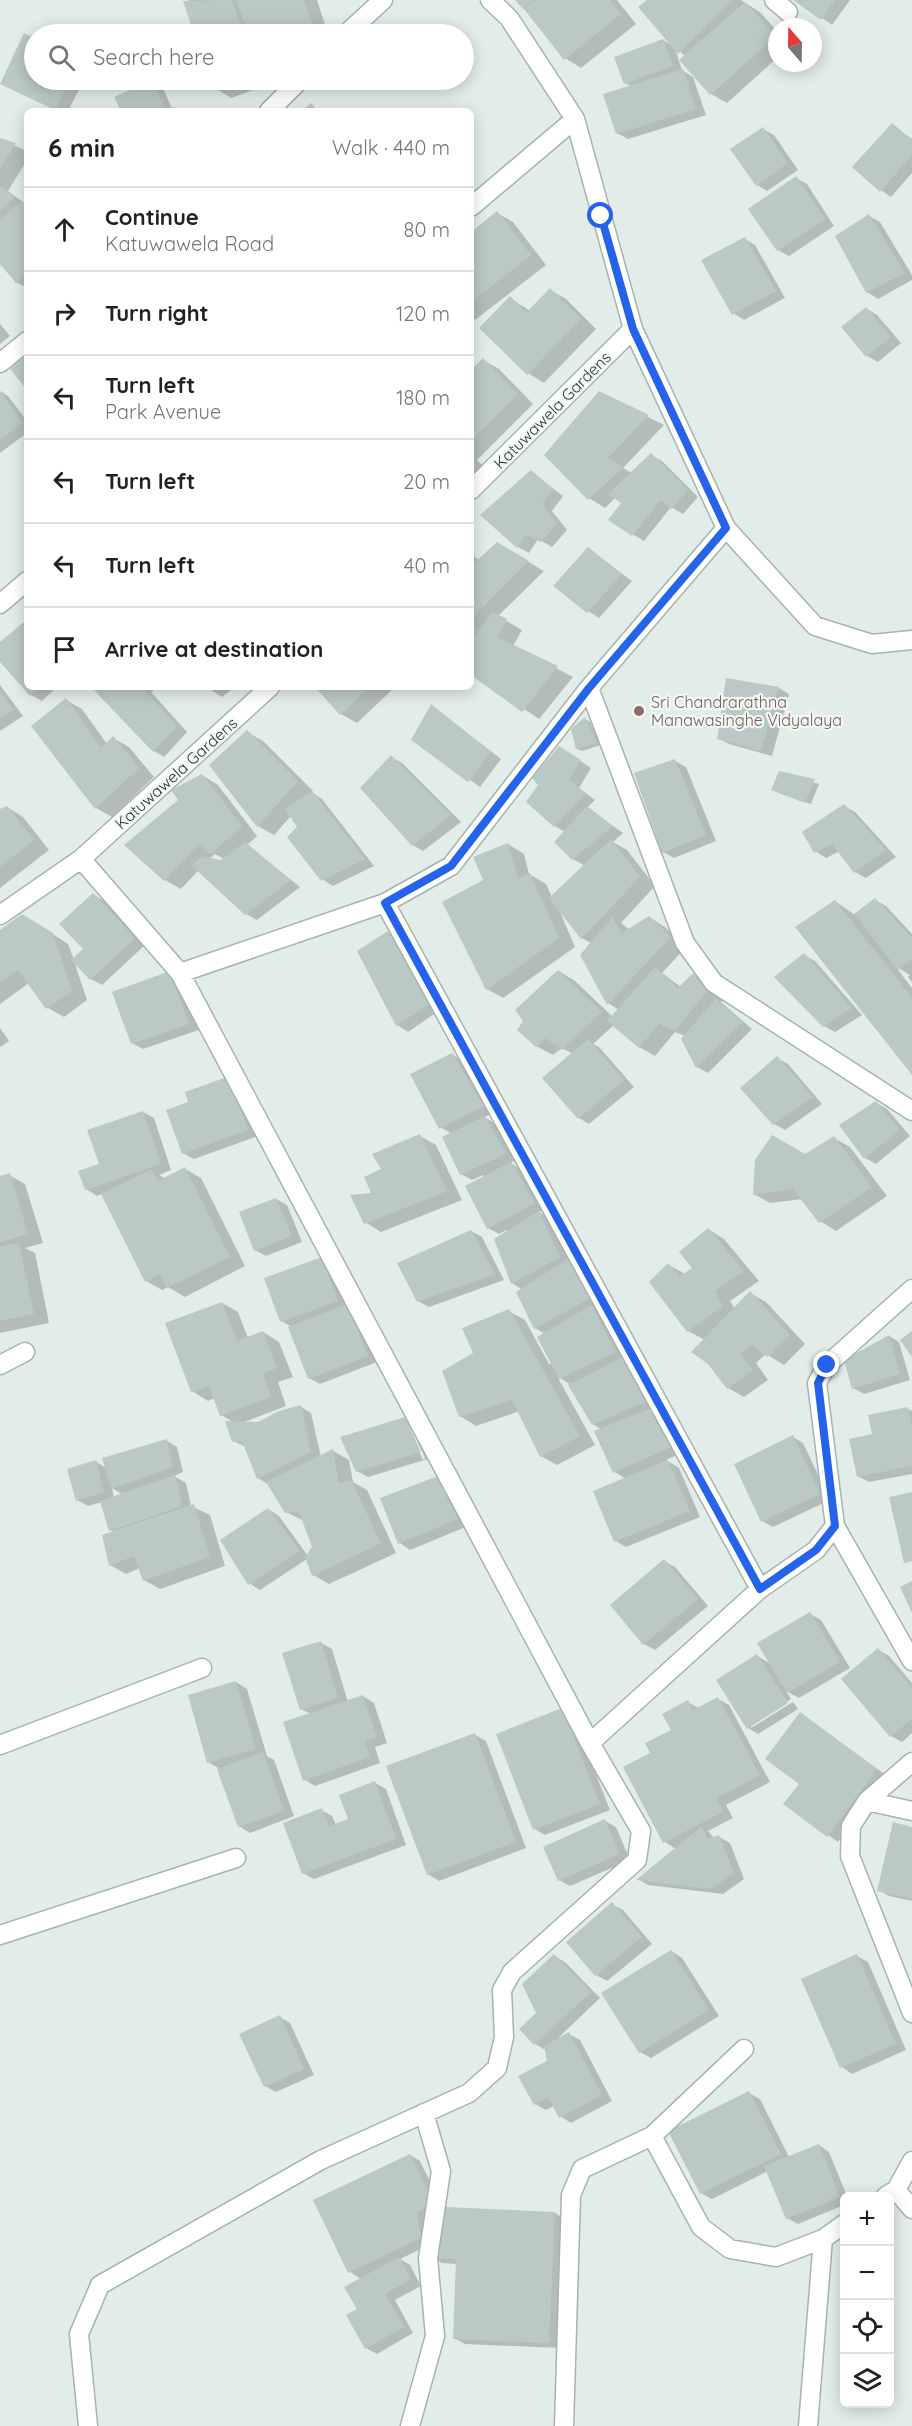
<!DOCTYPE html>
<meta charset="utf-8">
<style>
:root{--surface:#fff;--page:#f6f6f6;--text:#222;--muted:#767676;--line:#e0e0e0}
body{margin:0;font-family:Quicksand,sans-serif;background:var(--page);color:var(--text)}
.controls{position:absolute;right:18px;bottom:18px;display:grid;overflow:hidden;border-radius:9px;box-shadow:0 3px 15px #0003}
.controls button{width:54px;height:54px;display:grid;place-items:center;padding:0;border:0;border-bottom:2px solid var(--line);background:var(--surface);color:var(--text);font:30px sans-serif}
.compass{position:absolute;left:768px;top:18px;width:54px;height:54px;border-radius:50%;background:var(--surface);box-shadow:0 3px 15px #0003;rotate:340deg}
.stop{position:absolute;width:18px;height:18px;margin:-14px;border:4px solid #2563eb;border-radius:50%;background:#fff}
.stop.end{background:#2563eb;border-color:#fff;box-shadow:0 2px 6px #0008}
.list{margin:0;padding:0;list-style:none}
h2{display:flex;justify-content:space-between;align-items:center;height:78px;margin:0;padding:0 24px;font-size:26px}
h2 small{font-size:20px;font-weight:400;color:var(--muted)}
.list li{display:grid;grid-template-columns:39px 1fr auto;gap:18px;align-items:center;box-sizing:border-box;height:84px;padding:0 24px;border-top:2px solid var(--line)}
.list b{display:block;font-size:22px;white-space:nowrap}
.list p{margin:0;font-size:20px;white-space:nowrap;color:var(--muted)}
.list em{font-size:20px;font-style:normal;color:var(--muted)}
.icon{flex:none;width:33px;height:33px;fill:none;stroke:currentColor;stroke-width:2;stroke-linecap:round;stroke-linejoin:round}
.map{position:relative;flex:none;width:912px;height:2426px;overflow:hidden}
.search{position:absolute;background:var(--surface);box-shadow:0 3px 15px #0003;left:24px;top:24px;width:450px;height:66px;display:flex;align-items:center;gap:15px;box-sizing:border-box;padding:0 21px;border-radius:33px;color:var(--muted);font-size:22px}
.panel{position:absolute;background:var(--surface);box-shadow:0 3px 15px #0003;left:24px;top:108px;width:450px;height:582px;border-radius:9px}
.map>svg:first-child{display:block}
</style>
<div class="map">
<svg width="912" height="2426" viewBox="0 0 912 2426">
<rect width="100%" height="100%" fill="#e2ece9"/>
<path fill="#0003" fill-rule="evenodd" d="M190,0H317L328,34H196L185,2Z
M517,0H617L636,24L581,68L565,58Z
M649,0H741L761,13L777,31V58L727,103L711,94L685,56L674,46L682,70L693,77L706,115L628,139L617,133L632,87L625,83L663,40L673,46Z
M796,0H850L832,25Z
M25,35L34,39V80H84L68,111H59L13,90Z
M212,80H272L273,83L231,98L215,88Z
M152,82L163,88L173,111H122Z
M892,125L912,139V173L891,197L881,190Z
M763,129L774,135L798,170L767,191L757,185Z
M0,139L27,151V160L8,191L27,205V288L16,282L0,262Z
M796,178L807,184L834,226L789,256L778,250Z
M497,213L513,222L546,265L475,320L471,317V234Z
M869,216L880,222L912,275V280L878,299L867,292Z
M745,239L755,245L785,298L744,320L733,313Z
M550,290L566,299L596,329L544,383L528,373L510,298L530,311Z
M866,308L877,315L901,343L878,362L867,356Z
M0,324L10,336L0,344Z
M483,360L499,369L533,404L477,460L491,474L471,492V364L475,368Z
M0,391L8,396L27,421V433L0,453Z
M599,393L664,425L623,468L632,473L651,455L662,461L698,497L683,514L671,507L644,541L610,520L623,502L616,497L605,508L589,498Z
M531,472L563,496L552,511L567,530L552,547L538,539L529,553L518,547L483,515Z
M498,544L544,571L498,616L522,630L513,646L573,677L539,719L471,673V552L479,561Z
M588,549L632,581L599,618L588,611Z
M25,623L27,687H57L42,701L31,695L0,660V644Z
M0,685L23,716L0,731Z
M93,687H160L151,692L187,732L164,757L154,751Z
M206,687H235L222,697Z
M317,687H395L357,723L341,714Z
M779,688L789,694L772,756L729,744L718,738Z
M66,700L82,709L107,744L113,738L129,747L154,777L112,817L96,808Z
M432,706L501,759L480,787L413,739Z
M585,719L590,722L601,745L582,751L577,749Z
M247,732L263,741L313,791L311,792L322,799L374,866L333,886L322,879L299,827L291,816L274,835L258,826L211,765Z
M570,754L591,768L579,788L595,800L587,808L623,833L613,842L627,850L655,886L621,923L630,930L649,917L665,927L686,947L662,973L681,987L694,975L710,984L722,1001L721,1002L752,1029L708,1073L697,1067L683,1039L685,1036L675,1032L655,1056L639,1047L614,1025L593,1044L599,1047L634,1087L589,1124L579,1118L573,1054L562,1048L553,1055L536,1046L559,971L575,981L613,1017L619,1010L608,1003L591,943L582,938L558,907L575,947L503,998L487,989L484,881L508,844L524,854L529,874L546,884L552,897L585,866L573,859L556,842L565,832L555,826Z
M391,757L402,763L461,822L423,851L413,845Z
M675,761L686,767L716,841L674,858L663,852Z
M780,773L819,784L811,804L778,792Z
M202,775L218,785L257,836L247,845L300,887L257,920L246,914L199,870L181,889L165,880L180,801ZM215,854L224,859L221,862L209,859Z
M844,806L855,812L896,857L866,878L855,872L840,851L826,858L815,851Z
M7,807L23,817L49,850L0,888V810Z
M94,895L104,901L145,945L102,985L91,979L74,961L87,1000L64,1017L48,1008L29,983L0,1004V932L39,925L68,944L74,960L85,949Z
M875,900L886,906L912,934V982L908,977L910,975L895,966L912,988V1073L835,901L855,915Z
M388,933L399,939L440,1010L408,1032L397,1025L359,951Z
M804,955L815,961L862,1015L835,1032L824,1026Z
M170,973L181,979L199,1030L143,1049L132,1043Z
M0,1028L9,1041L0,1047Z
M452,1054L463,1061L494,1113L484,1117L496,1124L515,1161L510,1163L522,1170L545,1209L539,1212L550,1218L568,1259L599,1304L593,1308L602,1312L626,1359L624,1360L633,1365L655,1408L648,1411L659,1417L680,1454L666,1460L679,1468L700,1517L626,1547L616,1541L626,1479L615,1472L596,1432L602,1430L593,1424L571,1385L557,1376L595,1445L557,1465L541,1456L520,1411L476,1426L460,1416L475,1353L508,1311L525,1320L549,1364L552,1363L545,1334L535,1328L518,1292L523,1290L512,1283L507,1232L506,1230L499,1234L488,1228L484,1178L483,1175L472,1180L461,1174L452,1134L440,1127Z
M777,1058L788,1064L822,1104L785,1130L774,1124L742,1088Z
M240,1084L258,1136L194,1159L183,1153Z
M876,1103L887,1109L910,1136L876,1164L865,1158Z
M143,1112L154,1118L171,1170L159,1175L165,1178L185,1169L201,1178L245,1266L185,1297L168,1287L162,1290L146,1281L102,1194L97,1196L86,1189L101,1165Z
M420,1136L436,1145L462,1200L381,1232L365,1222L374,1195Z
M834,1138L850,1147L887,1196L836,1231L820,1221L803,1199L770,1203L754,1194L805,1155Z
M9,1175L25,1184L43,1243L25,1248L35,1253L49,1323L0,1333V1177Z
M276,1199L287,1205L302,1242L266,1256L255,1250Z
M708,1229L724,1239L759,1281L730,1301L735,1309L750,1293L766,1302L805,1344L784,1365L766,1354L756,1363L768,1380L744,1397L728,1388L705,1340L688,1331L669,1265L685,1274L694,1268Z
M471,1231L482,1237L504,1280L429,1307L418,1301Z
M322,1258L377,1362L320,1384L309,1378L292,1327L281,1321Z
M222,1303L238,1312L248,1338L263,1332L279,1342L293,1377L278,1382L286,1406L242,1423H258L301,1407L311,1413L321,1457L333,1451L349,1460L353,1482L367,1490L396,1553L329,1584L313,1575L307,1559L260,1590L249,1583L268,1509L279,1516L308,1556L314,1547L304,1521L286,1512L269,1485L258,1478L246,1447L233,1441L235,1423L221,1415L215,1398L208,1401L192,1391Z
M889,1336L899,1342L910,1380L864,1394L853,1388Z
M908,1409L912,1411V1474L869,1482L858,1476L874,1435Z
M405,1418L415,1425L431,1458L368,1477L357,1471ZM407,1425H410L425,1458L423,1460Z
M793,1437L803,1443L830,1500L773,1527L762,1521Z
M167,1441L177,1447L183,1472L174,1476L186,1483L191,1506L210,1515L225,1566L160,1589L144,1580L140,1568L126,1574L110,1565L115,1532L110,1530L102,1502L88,1506L77,1500L95,1461L106,1468ZM112,1488L123,1495L114,1498Z
M438,1478L468,1526L410,1550L400,1543L382,1499Z
M664,1561L675,1567L708,1606L655,1650L644,1644Z
M810,1614L821,1620L850,1668L799,1698L786,1691L791,1699L751,1725V1728L793,1702L798,1709L758,1734L748,1728L757,1656L771,1664Z
M321,1643L332,1649L348,1702L363,1696L374,1703L387,1743L375,1747L380,1763L315,1786L305,1780L311,1714L301,1709Z
M879,1650L889,1656L912,1683V1733L902,1742L891,1736Z
M236,1682L247,1689L267,1756L274,1760L294,1816L250,1833L239,1826L220,1769L208,1762Z
M718,1699L729,1705L770,1782L726,1805L733,1818L708,1831L714,1838L719,1837L730,1843L744,1879L723,1894L648,1885L638,1879L676,1849L665,1842L625,1768L652,1753L673,1731L688,1702L700,1709Z
M562,1709L573,1716L610,1810L545,1835L535,1829Z
M801,1714L887,1776L838,1842L828,1835L801,1783Z
M475,1735L486,1741L526,1848L439,1881L428,1874Z
M375,1783L386,1789L406,1845L314,1879L303,1873L321,1810L332,1816L336,1825L350,1820Z
M605,1821L616,1827L630,1860L570,1886L559,1880Z
M912,1828V1901L889,1896L879,1890Z
M612,1904L623,1910L652,1944L607,1981L596,1975L568,1942Z
M671,1951L682,1958L719,2016L651,2058L640,2052Z
M554,1956L565,1962L600,1998L557,2039L569,2034L580,2040L612,2101L571,2123L560,2116L554,2106L546,2110L535,2104L549,2061L547,2051L535,2044L538,2013Z
M857,1956L868,1962L906,2050L852,2074L842,2067L803,1979Z
M280,2017L290,2023L314,2075L276,2092L265,2086Z
M749,2093L760,2099L789,2157L819,2145L829,2152L847,2196H844V2205L798,2224L787,2218L768,2171L712,2199L701,2193Z
M410,2155L420,2161L444,2210L431,2244L400,2259L410,2265L421,2286L395,2300L413,2333L377,2354L366,2348L359,2309L361,2279L350,2272Z
M555,2213L566,2220L560,2348L465,2344L454,2338L458,2264L442,2263L432,2257Z"/>
<path fill="#bac9c5" d="M232,0L244,34H194L183,1Z
M236,0H304L316,34H248Z
M515,0H534L523,9Z
M536,0H610L621,14L564,60L524,9Z
M647,0H733L678,54L638,7Z
M793,0H835L821,20Z
M745,2L776,36L710,95L679,60Z
M24,33L34,38V80H70L55,110L0,84Z
M663,39L673,66L624,84L614,57Z
M683,69L696,109L616,134L603,94Z
M152,80L166,111H121L114,97Z
M210,80H242L214,89Z
M311,103L318,111H302Z
M892,123L912,140V155L880,192L852,167Z
M763,127L788,163L756,186L730,149Z
M0,138L16,143L0,169Z
M796,176L825,219L777,251L748,209Z
M0,186L15,197L0,210Z
M22,201L27,207V273L16,283L0,264V220Z
M497,211L531,255L471,302V232Z
M869,214L905,273L866,293L835,236Z
M745,237L776,291L732,315L701,260Z
M550,288L581,319L527,375L479,328L510,296L526,313Z
M866,307L891,337L866,357L841,327Z
M27,355V390L10,369Z
M483,358L518,394L471,441V370Z
M0,391L23,423L0,440Z
M599,391L649,415L608,458L624,467L588,500L544,455Z
M651,453L688,490L671,509L661,500L632,536L608,520L621,503L608,494Z
M531,470L553,489L542,504L557,523L541,542L526,535L517,548L480,515Z
M497,542L529,561L471,619V560L474,563Z
M588,547L622,574L587,613L553,586Z
M493,612L507,619L497,637L558,666L522,712L471,675V640Z
M25,621L27,687H40L30,696L0,662V642Z
M726,678L779,687L761,751L717,739Z
M91,687H142L177,726L153,752Z
M315,687H370L340,715Z
M0,692L14,710L0,718Z
M66,698L101,748L113,736L139,768L95,809L31,726Z
M431,704L491,752L468,782L411,740Z
M585,717L597,743L576,749L571,729Z
M247,730L298,781L257,827L209,765Z
M559,746L581,760L569,780L586,793L554,827L526,802L538,785L532,778Z
M391,755L451,815L412,846L360,788Z
M675,759L706,835L662,853L634,773Z
M779,771L815,779L805,803L771,790Z
M202,774L242,826L211,854L199,844L164,881L124,845L178,800L171,790Z
M312,791L365,859L321,881L287,837L297,827L285,809Z
M844,804L886,850L854,873L832,844L814,853L802,832Z
M7,806L34,840L0,867V809Z
M587,806L613,826L572,860L554,842Z
M611,839L640,877L581,939L549,898Z
M245,842L291,880L245,915L192,866L201,856L221,860Z
M508,843L518,878L530,873L559,938L486,990L442,902L483,880L473,857Z
M93,893L135,938L90,980L71,960L83,949L59,924Z
M875,898L912,938V959L898,970L854,914Z
M835,900L912,998V1075L795,927Z
M22,914L53,933L72,991L46,1009L18,970L0,983V930Z
M649,916L671,937L607,1005L580,955L612,917L622,933Z
M388,931L430,1004L396,1026L357,951Z
M804,953L852,1008L823,1027L774,977Z
M655,967L678,988L693,973L707,991L675,1031L659,1024L639,1048L607,1021Z
M558,970L602,1012L562,1050L546,1038L536,1047L517,1030L523,1021L515,1010Z
M170,971L189,1024L131,1044L112,992Z
M716,998L742,1022L696,1068L681,1039Z
M588,1039L624,1080L578,1119L542,1078Z
M452,1053L484,1106L439,1129L410,1074Z
M777,1056L813,1097L773,1125L740,1088Z
M230,1076L248,1130L182,1154L166,1110L188,1102L185,1092Z
M876,1101L900,1130L864,1159L839,1125Z
M143,1111L161,1164L85,1190L78,1171L99,1164L87,1130Z
M485,1116L506,1154L460,1175L442,1137Z
M420,1134L447,1191L364,1224L350,1195L371,1193L364,1177L381,1169L372,1154Z
M772,1135L805,1154L834,1136L872,1187L819,1223L793,1189L753,1195L755,1160Z
M511,1162L535,1203L487,1229L465,1186Z
M185,1167L230,1257L167,1288L160,1274L145,1282L101,1194L152,1169L158,1181Z
M10,1173L28,1234L0,1242V1176Z
M276,1198L292,1236L254,1251L239,1212Z
M539,1211L560,1257L511,1284L494,1239Z
M708,1228L744,1271L715,1291L723,1306L687,1332L649,1282L668,1263L680,1276L692,1268L679,1252Z
M471,1230L495,1274L417,1302L397,1263Z
M19,1243L34,1314L0,1321V1246Z
M322,1257L338,1301L280,1322L264,1278Z
M569,1258L590,1298L534,1329L516,1292Z
M750,1291L790,1335L767,1357L752,1344L740,1354L753,1370L727,1389L708,1364L691,1352Z
M222,1302L237,1341L263,1331L277,1368L263,1373L271,1397L220,1416L209,1386L191,1392L165,1323Z
M347,1304L368,1356L308,1379L288,1327Z
M591,1305L616,1352L559,1379L537,1337Z
M509,1309L580,1436L540,1457L512,1400L459,1417L442,1371L473,1353L462,1328Z
M912,1331V1357L900,1340Z
M889,1335L900,1374L852,1389L844,1360Z
M623,1357L645,1402L592,1425L568,1385Z
M301,1405L311,1452L257,1479L242,1441L232,1442L225,1421L258,1422L279,1411Z
M908,1407L912,1427V1466L857,1477L849,1439L872,1434L868,1415Z
M649,1409L671,1447L613,1473L594,1431Z
M405,1417L421,1452L356,1472L340,1437Z
M793,1435L820,1494L761,1522L734,1464Z
M167,1439L173,1467L111,1489L102,1458Z
M333,1449L339,1483L351,1480L381,1543L312,1576L305,1557L312,1547L299,1512L285,1513L266,1482Z
M96,1460L104,1493L76,1501L67,1469Z
M668,1460L690,1511L614,1542L593,1491Z
M175,1475L182,1506L109,1531L100,1501Z
M438,1476L458,1519L398,1544L380,1498Z
M912,1492V1561L904,1563L889,1497Z
M194,1504L210,1557L143,1581L134,1556L109,1566L102,1535Z
M268,1508L300,1551L248,1585L220,1540Z
M664,1559L698,1599L643,1645L610,1605Z
M912,1581V1613L900,1587Z
M810,1612L840,1662L787,1693L757,1643Z
M321,1641L338,1698L300,1710L282,1653Z
M878,1648L912,1688V1719L890,1737L841,1679Z
M757,1654L788,1703L747,1729L716,1680Z
M236,1681L256,1749L207,1763L188,1695Z
M363,1695L377,1737L365,1741L370,1757L303,1781L283,1722Z
M718,1697L760,1775L717,1798L723,1812L663,1843L623,1767L650,1753L645,1743L671,1730L662,1714L688,1700L693,1710Z
M562,1708L600,1804L533,1830L496,1734Z
M800,1712L877,1769L827,1837L783,1804L799,1784L765,1759Z
M475,1733L516,1842L427,1875L386,1766Z
M263,1752L284,1811L238,1827L217,1769Z
M375,1781L396,1839L302,1874L283,1823L322,1808L329,1826L348,1819L339,1795Z
M605,1819L620,1854L558,1881L543,1847Z
M893,1822L912,1827V1899L877,1891Z
M702,1826L707,1839L719,1835L734,1873L711,1889L636,1880Z
M612,1902L642,1937L595,1976L566,1942Z
M671,1950L709,2010L639,2053L601,1993Z
M554,1954L591,1992L534,2045L519,2029L536,2013L522,1984Z
M857,1954L896,2044L840,2068L801,1979Z
M280,2015L304,2069L264,2087L239,2034Z
M569,2032L602,2095L559,2118L548,2097L534,2105L518,2076L547,2061L544,2046Z
M749,2091L781,2154L700,2194L668,2131Z
M819,2144L840,2197L786,2219L764,2166Z
M410,2154L434,2204L417,2212L421,2238L348,2273L313,2200Z
M446,2207L555,2212L549,2343L453,2339L456,2259L430,2258Z
M399,2257L411,2279L385,2294L404,2327L365,2349L346,2315L357,2309L344,2287Z"/>
<g fill="none" stroke-linecap="round" stroke-linejoin="round">
<g stroke="#a5b4b1" stroke-width="21">
<path id="minor" d="M490,0L509,18L575,119L633,329L726,528L815,626L872,644L912,640
M774,0L788,12
M346,34L383,0
M269,111L300,80
M471,207L575,119
M0,363L27,341
M471,490L633,329
M0,604L27,581
M589,688L685,943L714,983L912,1111
M81,859L270,687
M385,903L760,1589
M0,915L81,859L180,973L385,903L451,866L589,688L726,528
M180,973L590,1743L760,1589L816,1550L835,1526L817,1383L827,1365L912,1289
M0,1365L25,1352
M835,1526L912,1661
M0,1745L202,1668
M912,1762L867,1801L851,1826L850,1856L912,2013
M867,1801L912,1811
M0,1935L236,1858
M652,2136L701,2227L730,2249L776,2257L823,2239L844,2224
M896,2190L912,2209
M886,2196L896,2190L912,2161
M88,2426L79,2334L100,2285L321,2160L469,2093L497,2068L504,2037L502,1990L512,1972L637,1860L641,1831L590,1743
M410,2426L435,2336L428,2258L441,2171L424,2113
M564,2426L571,2195L582,2169L652,2136L744,2049
M808,2426L823,2239"/>
</g>
<use href="#minor" stroke="#fff" stroke-width="18"/>
</g>
<g fill="none" stroke-linecap="round" stroke-linejoin="round">
<path stroke="#2563eb" stroke-width="8" d="M601,216L633,329L726,528L589,688L451,866L385,903L760,1589L816,1550L835,1526L818,1383L827,1365"/>
</g>
<circle fill="#8d6e63" stroke="#f2f8f6" stroke-width="2" cx="639" cy="711" r="6"/>
<g text-anchor="middle" stroke-width="4.5" stroke-linejoin="round" paint-order="stroke">
<g font-size="16" fill="#233c39" stroke="#f2f8f6">
<text transform="translate(552 410) rotate(-45)" y="6">Katuwawela Gardens</text>
<text transform="translate(176 773) rotate(-42)" y="6">Katuwawela Gardens</text>
</g>
<g font-size="16" fill="#785e54" stroke="#f2f8f6" text-anchor="start">
<text x="651" y="708">Sri Chandrarathna<tspan x="651" dy="18">Manawasinghe Vidyalaya</tspan></text>
</g>
</g>
</svg>
<div class="controls">
<button>+</button>
<button>−</button>
<button><svg class="icon" aria-label="locate" viewBox="0 0 24 24"><circle cx="12" cy="12" r="6"/><path d="M12 2v4M12 18v4M2 12h4M18 12h4"/></svg></button>
<button><svg class="icon" aria-label="layers" viewBox="0 0 24 24"><path d="M12 4l9 5-9 5-9-5zM3 14l9 5 9-5"/></svg></button>
</div>
<svg class="compass" viewBox="-18 -18 36 36"><path d="M0-13l5 13h-10z" fill="#e53935"/><path d="M0 13l5-13h-10z" fill="#767676"/></svg>
<div class="stop" style="left:601px;top:216px"></div>
<div class="stop end" style="left:827px;top:1365px"></div>
<div class="search"><svg class="icon" aria-label="search" viewBox="0 0 24 24"><circle cx="10" cy="10" r="6"/><path d="M15 15l6 6"/></svg>Search here</div>
<section class="panel">
<h2>6 min<small>Walk · 440 m</small></h2>
<ul class="list">
<li><svg class="icon" aria-label="ahead" viewBox="0 0 24 24"><path d="M12 20V5M6 11l6-6 6 6"/></svg><div><b>Continue</b><p>Katuwawela Road</p></div><em>80 m</em></li>
<li><svg class="icon" aria-label="right" viewBox="0 0 24 24"><path d="M7 20v-9h11M14 6l5 5-5 5"/></svg><div><b>Turn right</b></div><em>120 m</em></li>
<li><svg class="icon" aria-label="left" viewBox="0 0 24 24"><path d="M17 20v-9H6M10 6l-5 5 5 5"/></svg><div><b>Turn left</b><p>Park Avenue</p></div><em>180 m</em></li>
<li><svg class="icon" aria-label="left" viewBox="0 0 24 24"><path d="M17 20v-9H6M10 6l-5 5 5 5"/></svg><div><b>Turn left</b></div><em>20 m</em></li>
<li><svg class="icon" aria-label="left" viewBox="0 0 24 24"><path d="M17 20v-9H6M10 6l-5 5 5 5"/></svg><div><b>Turn left</b></div><em>40 m</em></li>
<li><svg class="icon" aria-label="arrive" viewBox="0 0 24 24"><path d="M6 21V4h12l-3 4 3 4H6"/></svg><div><b>Arrive at destination</b></div></li>
</ul>
</section>
</div>
